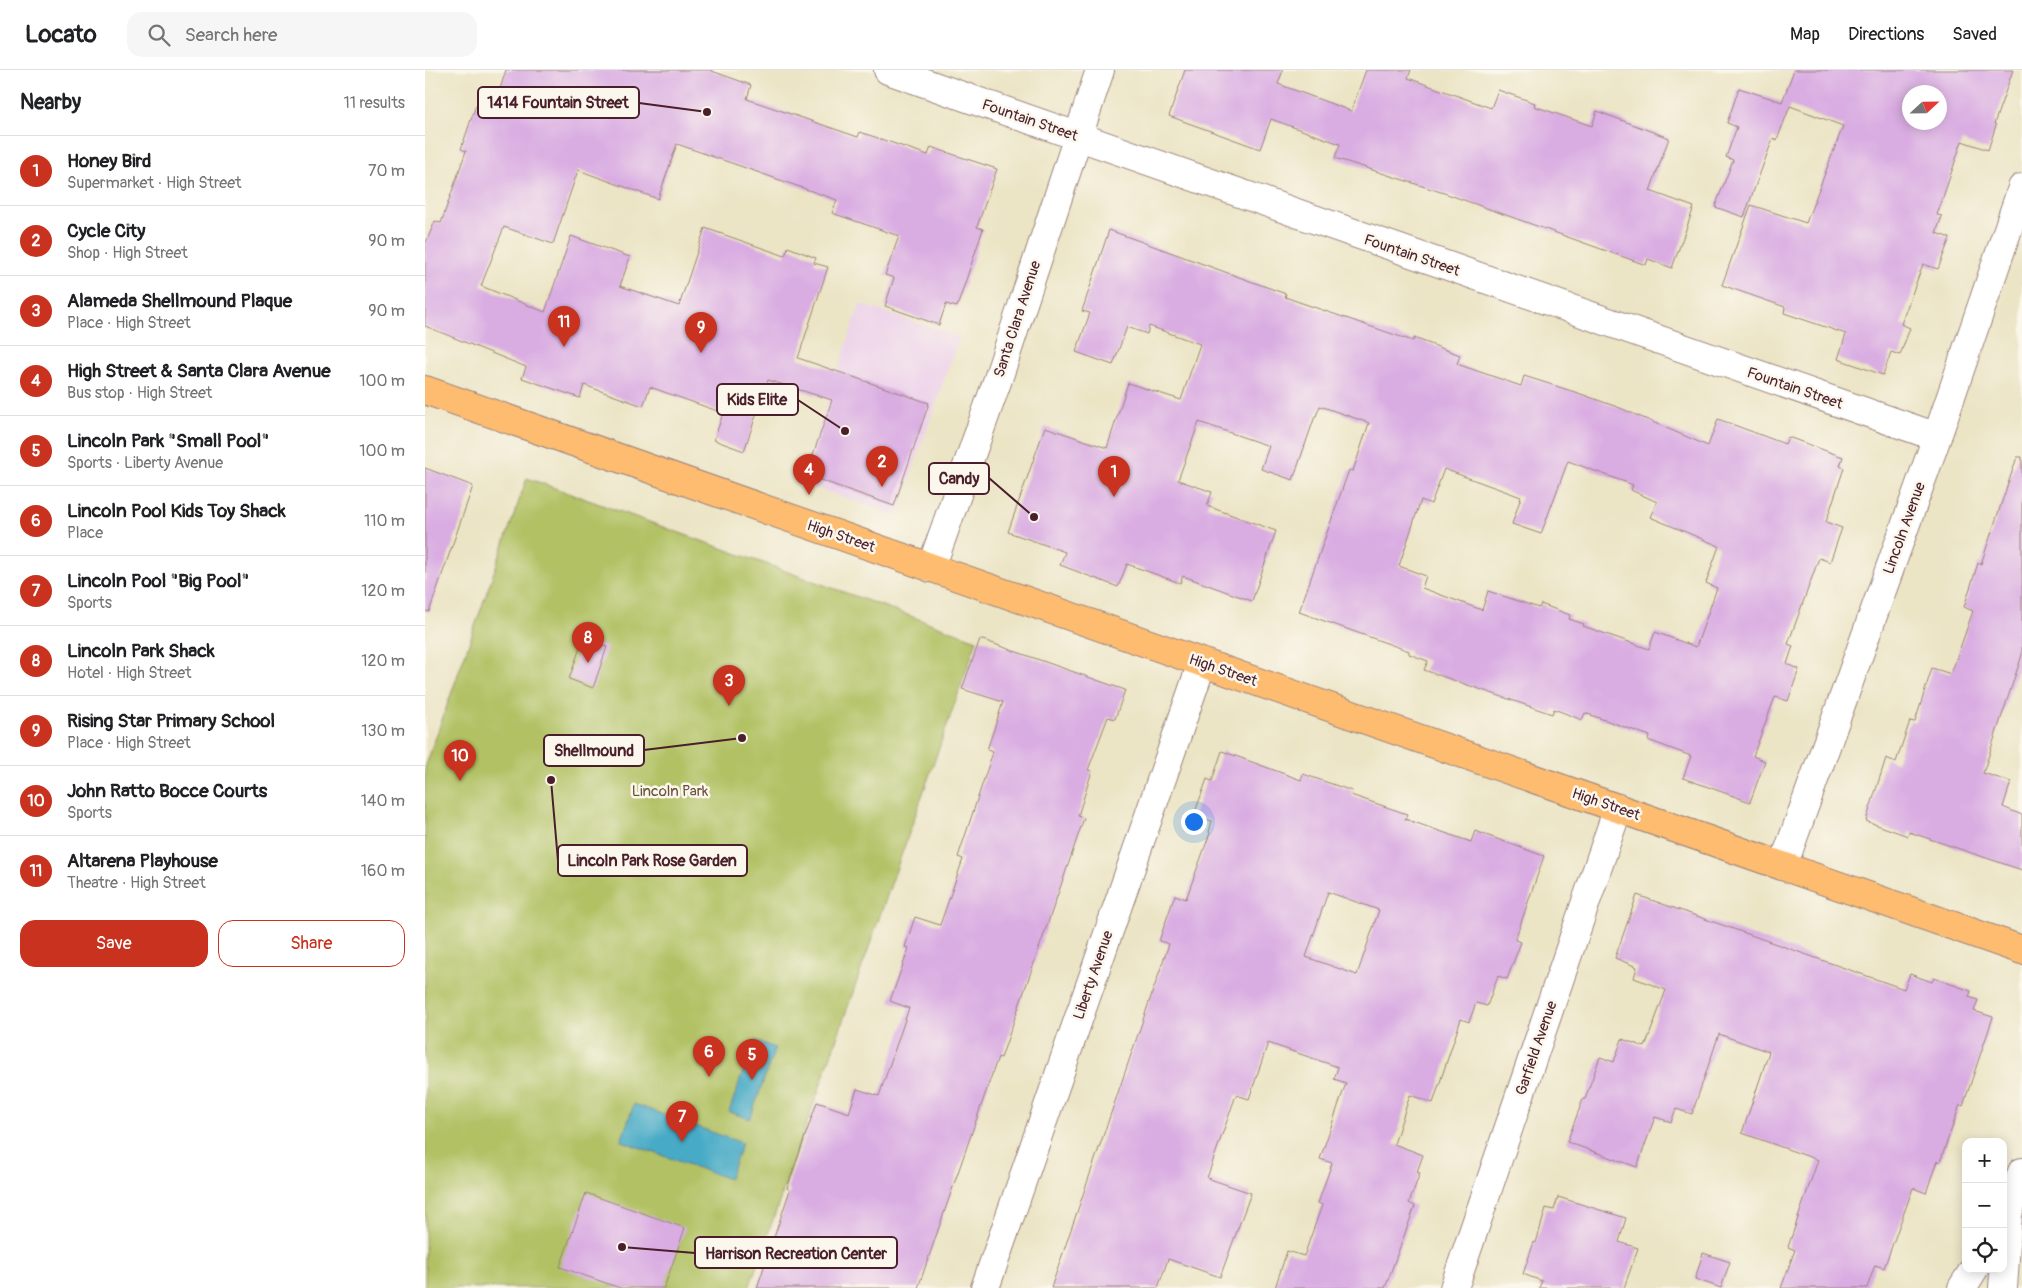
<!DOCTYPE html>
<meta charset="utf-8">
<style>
:root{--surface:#fff;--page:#f6f6f6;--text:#202124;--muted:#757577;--line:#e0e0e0;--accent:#c8321e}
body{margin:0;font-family:Pangolin,sans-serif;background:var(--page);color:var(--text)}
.controls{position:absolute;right:15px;bottom:15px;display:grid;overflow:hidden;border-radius:10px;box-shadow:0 2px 12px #0003}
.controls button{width:45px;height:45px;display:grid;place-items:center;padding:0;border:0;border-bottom:1px solid var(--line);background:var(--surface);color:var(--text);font:25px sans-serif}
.compass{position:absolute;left:1477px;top:15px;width:45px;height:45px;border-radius:50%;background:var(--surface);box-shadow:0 2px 12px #0003;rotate:68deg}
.you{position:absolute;left:768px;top:751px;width:18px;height:18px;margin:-12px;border:4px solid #fff;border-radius:50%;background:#1a73e8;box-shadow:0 0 0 8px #1a73e833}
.badge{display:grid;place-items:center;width:32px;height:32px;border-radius:50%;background:var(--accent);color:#fff;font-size:16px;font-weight:700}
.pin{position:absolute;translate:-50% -41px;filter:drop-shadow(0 1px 2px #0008)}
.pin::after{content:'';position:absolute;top:26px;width:18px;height:15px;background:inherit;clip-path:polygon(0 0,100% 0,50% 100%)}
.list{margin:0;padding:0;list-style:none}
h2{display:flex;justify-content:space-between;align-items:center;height:65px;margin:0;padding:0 20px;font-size:21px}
h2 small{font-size:16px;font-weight:400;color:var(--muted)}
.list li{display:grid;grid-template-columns:32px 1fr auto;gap:15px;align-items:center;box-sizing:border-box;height:70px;padding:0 20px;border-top:1px solid var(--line)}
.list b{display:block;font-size:19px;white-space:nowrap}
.list p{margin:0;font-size:16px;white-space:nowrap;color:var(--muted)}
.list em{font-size:16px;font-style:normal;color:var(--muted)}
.actions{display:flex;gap:10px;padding:15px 20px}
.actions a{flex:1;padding:11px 0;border:1px solid var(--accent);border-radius:15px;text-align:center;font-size:18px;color:var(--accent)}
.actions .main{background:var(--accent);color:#fff}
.icon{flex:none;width:28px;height:28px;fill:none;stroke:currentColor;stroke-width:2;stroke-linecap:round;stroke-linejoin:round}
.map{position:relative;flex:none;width:1597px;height:1218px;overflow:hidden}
header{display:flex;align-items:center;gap:30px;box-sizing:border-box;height:70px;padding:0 25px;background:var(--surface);border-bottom:1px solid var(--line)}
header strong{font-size:24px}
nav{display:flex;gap:28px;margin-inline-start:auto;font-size:18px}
.search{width:350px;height:45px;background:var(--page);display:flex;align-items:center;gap:12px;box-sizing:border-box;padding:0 18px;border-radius:15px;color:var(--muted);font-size:19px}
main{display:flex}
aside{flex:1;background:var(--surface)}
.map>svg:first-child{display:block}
</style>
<header>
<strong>Locato</strong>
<div class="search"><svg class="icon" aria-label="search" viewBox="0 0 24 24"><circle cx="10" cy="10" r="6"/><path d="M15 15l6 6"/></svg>Search here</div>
<nav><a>Map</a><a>Directions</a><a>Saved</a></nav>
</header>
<main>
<aside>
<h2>Nearby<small>11 results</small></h2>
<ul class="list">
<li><span class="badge">1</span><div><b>Honey Bird</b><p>Supermarket · High Street</p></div><em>70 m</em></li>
<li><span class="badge">2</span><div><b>Cycle City</b><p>Shop · High Street</p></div><em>90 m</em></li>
<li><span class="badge">3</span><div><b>Alameda Shellmound Plaque</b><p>Place · High Street</p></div><em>90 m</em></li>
<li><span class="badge">4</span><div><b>High Street &amp; Santa Clara Avenue</b><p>Bus stop · High Street</p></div><em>100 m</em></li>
<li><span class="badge">5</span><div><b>Lincoln Park &quot;Small Pool&quot;</b><p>Sports · Liberty Avenue</p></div><em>100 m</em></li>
<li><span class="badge">6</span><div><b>Lincoln Pool Kids Toy Shack</b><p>Place</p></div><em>110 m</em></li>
<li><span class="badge">7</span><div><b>Lincoln Pool &quot;Big Pool&quot;</b><p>Sports</p></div><em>120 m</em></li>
<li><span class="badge">8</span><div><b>Lincoln Park Shack</b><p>Hotel · High Street</p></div><em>120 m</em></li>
<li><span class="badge">9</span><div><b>Rising Star Primary School</b><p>Place · High Street</p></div><em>130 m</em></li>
<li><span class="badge">10</span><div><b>John Ratto Bocce Courts</b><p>Sports</p></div><em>140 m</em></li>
<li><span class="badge">11</span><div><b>Altarena Playhouse</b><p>Theatre · High Street</p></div><em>160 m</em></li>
</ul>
<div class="actions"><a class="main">Save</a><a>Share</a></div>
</aside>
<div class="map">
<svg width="1597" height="1218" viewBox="0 0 1597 1218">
<rect width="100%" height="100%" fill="#fbf7ec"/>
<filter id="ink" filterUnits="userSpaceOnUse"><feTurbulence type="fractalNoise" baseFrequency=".02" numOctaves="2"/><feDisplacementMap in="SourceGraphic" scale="10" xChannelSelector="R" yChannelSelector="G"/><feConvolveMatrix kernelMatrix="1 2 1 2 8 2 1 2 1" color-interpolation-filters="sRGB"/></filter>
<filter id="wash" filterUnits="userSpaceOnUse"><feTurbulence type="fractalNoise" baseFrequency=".0096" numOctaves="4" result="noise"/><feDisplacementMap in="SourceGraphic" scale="20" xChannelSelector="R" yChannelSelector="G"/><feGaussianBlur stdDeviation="1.12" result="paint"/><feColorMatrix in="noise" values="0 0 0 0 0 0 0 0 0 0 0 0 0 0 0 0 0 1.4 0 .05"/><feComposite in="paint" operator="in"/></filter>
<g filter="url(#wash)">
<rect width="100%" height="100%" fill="#ebe4c5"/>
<path fill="#ecd1ea" d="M435,234L534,267L472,445L376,413Z"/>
<path fill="#b1c164" stroke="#7e7048" d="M102,408L552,570L324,1218H0V698Z"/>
<path fill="#47aac6" stroke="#486478" d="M329,970L350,978L325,1049L304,1042Z
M209,1034L317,1073L304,1109L196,1071Z"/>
<g id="blocks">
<path fill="#d9ace2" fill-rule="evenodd" d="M81,0H284L326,15L322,29L433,67L435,62L503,85L506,77L572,99L552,157L558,159L532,237L521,234L514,255L460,236L469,208L460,205L474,166L407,143L412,130L252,74L233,129L153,100L128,174L79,157L56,216L120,242L146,166L205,187L195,216L254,236L280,158L360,186L363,177L391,188L389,193L403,197L373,288L504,333L469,436L381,405L407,330L343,310L319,381L289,370L298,343L225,317L218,336L159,315L155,328L97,308L101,297L0,256V175L10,151L16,153L41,81L36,79L51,35L68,41Z
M760,0H858L853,14L926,41L941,0H986L983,8L1066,38L1073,20L1110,33L1109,36L1167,56L1172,41L1244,68L1225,121L1269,137L1247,198L1223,189L1221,195L1022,124L910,88L915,74L846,49L835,79L744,46Z
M1369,0H1588L1569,54L1571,55L1563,80L1537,71L1512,145L1517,146L1511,163L1525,168L1513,199L1498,194L1476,254L1485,258L1475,285L1466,282L1458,305L1413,289L1421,264L1359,243L1360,237L1297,215L1326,135L1381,153L1418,56L1365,36L1352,70L1348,68L1319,147L1290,137L1308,90L1301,87L1312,57L1302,53L1314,18L1357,32ZM1484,22H1514V52H1484Z
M684,160L861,224L860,227L874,232L988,271L989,268L1035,285L1032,294L1096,316L1099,306L1153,323L1195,338L1283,376L1293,349L1360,374L1363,367L1418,387L1415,396L1419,398L1401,452L1417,458L1405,492L1394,488L1363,574L1368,576L1362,594L1374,599L1363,631L1350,627L1328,686L1340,691L1325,732L1258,708L1266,686L1223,670L1225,666L1160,643L1157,650L1129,639L1127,644L999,600L1003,591L984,584V581L874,542L924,400L928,401L944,353L895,336L891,346H890L868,410L836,399L844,376L774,352L753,410L787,422L782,436L851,461L827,531L758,506L755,513L702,494L693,517L635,495L640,482L583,462L620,357L682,378L703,313L756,330L775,274L724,256L722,264L702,257L688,295L651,282L665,243L657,241ZM1143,391L1208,415L1206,420L1232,432L1225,447L1294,476L1281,513L1292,518L1271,577L1230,562L1224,579L1158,556L1159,554L1144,549L1145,545L1116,534L1114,538L1063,521L1057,540L997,518L1001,506L974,496L996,430L1006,434L1019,399L1096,427L1087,454L1116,464Z
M1592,387H1597V585L1558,703L1586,712L1578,737L1597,745V800L1484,762L1483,766L1441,751L1461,688L1471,692L1485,651L1490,652L1507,598L1526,604L1548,541L1539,537L1553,493L1556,494Z
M0,398L48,416L4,542L0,541Z
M158,569L182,577L168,618L144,609Z
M555,569L700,620L690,649L683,647L663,700L667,701L653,746L659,748L643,795L576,988L573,987L493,1218H332L365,1120L362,1118L392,1032L424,1043L432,1019L454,1026L484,938L465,931L484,878L480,877L490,847L515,855L538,789L533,787L568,682L562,680L578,632L537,619Z
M797,681L876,710L878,704L927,721L926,725L982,744L980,749L1046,772L1050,761L1119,786L1090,870L1096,872L1082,909L1073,906L1062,936L1051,933L1044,952L1036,949L1008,1033L985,1025L969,1074L998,1085L992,1102L995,1103L984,1133L990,1136L960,1218H850L862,1181L879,1186L897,1135L893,1133L907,1093L895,1089L921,1013L909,1009L913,997L843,973L824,1029L811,1025L782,1108L826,1123L795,1207L743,1189L733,1218H626L744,874L734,871L750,825L761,829L785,763L784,762L787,751L769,745L782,709L787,711ZM903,822L954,840L932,905L881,887Z
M1212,825L1479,919L1485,904L1507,912L1509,908L1546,921L1544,927L1553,930L1549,941L1568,947L1538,1036L1535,1035L1515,1092L1512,1091L1501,1123L1488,1118L1459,1198L1450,1195L1442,1218H1356L1370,1180L1363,1177L1393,1090L1317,1063L1344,982L1294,964L1267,1044L1251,1039L1246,1052L1230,1047L1212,1097L1142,1072L1158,1029H1160L1175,987L1189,992L1197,969L1220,977L1241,920L1209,908L1212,897L1190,888Z
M161,1123L260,1158L239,1218H195L135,1197Z
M1133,1127L1201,1148L1194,1172L1213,1178L1199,1218H1114L1117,1211L1098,1204L1109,1172L1111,1173L1121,1138L1129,1140Z
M1278,1183L1305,1192L1296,1218L1270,1209Z"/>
</g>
</g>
<g filter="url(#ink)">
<use href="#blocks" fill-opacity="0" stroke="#9a8278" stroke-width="1"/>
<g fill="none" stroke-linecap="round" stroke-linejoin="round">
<g stroke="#9a8278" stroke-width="30">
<path id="minor" d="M463,0L1512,367
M506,498L573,309L675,0
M1358,796L1512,367L1597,118
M1578,1152L1583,1144L1597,1102
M560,1218L777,593
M1029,1218L1193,738
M1537,1218L1549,1199
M1578,1218L1583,1144"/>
</g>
<g stroke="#9a8278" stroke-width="30">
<path id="major" d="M0,320L1597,880"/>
</g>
<use href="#minor" stroke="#fff" stroke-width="28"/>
<use href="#major" stroke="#febc70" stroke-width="28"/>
</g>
</g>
<g text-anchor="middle" stroke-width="5" stroke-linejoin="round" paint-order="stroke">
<g font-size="15" fill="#4a1f2b" stroke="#fbf7ec">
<text transform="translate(605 50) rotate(19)" y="5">Fountain Street</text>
<text transform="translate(987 185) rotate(19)" y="5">Fountain Street</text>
<text transform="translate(592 249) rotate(-72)" y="5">Santa Clara Avenue</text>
<text transform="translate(1370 318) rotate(19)" y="5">Fountain Street</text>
<text transform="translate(1479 458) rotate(-70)" y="5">Lincoln Avenue</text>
<text transform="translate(416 466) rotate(19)" y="5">High Street</text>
<text transform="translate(798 600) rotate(19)" y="5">High Street</text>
<text transform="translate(1181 734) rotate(19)" y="5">High Street</text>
<text transform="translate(668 905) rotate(-71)" y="5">Liberty Avenue</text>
<text transform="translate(1111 978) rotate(-71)" y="5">Garfield Avenue</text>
</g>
<g font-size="15" fill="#69503c" stroke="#fbf7ec">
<text x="245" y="726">Lincoln Park</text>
</g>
</g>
<path fill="none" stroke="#4a1f2b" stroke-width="2" d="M282 42L214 33M420 361L373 330M609 447L564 408M317 668L219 680M126 710L133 791M197 1177L270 1183"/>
<g fill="#4a1f2b" stroke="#fbf7ec" stroke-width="2">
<circle cx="282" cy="42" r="5"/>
<circle cx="420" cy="361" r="5"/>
<circle cx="609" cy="447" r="5"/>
<circle cx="317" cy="668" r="5"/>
<circle cx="126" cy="710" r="5"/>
<circle cx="197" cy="1177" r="5"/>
</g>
<g fill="#fbf7ec" stroke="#4a1f2b" stroke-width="2">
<rect x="53" y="17" width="161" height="31" rx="5"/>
<rect x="292" y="314" width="81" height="31" rx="5"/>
<rect x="504" y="393" width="60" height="31" rx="5"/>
<rect x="119" y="665" width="100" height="31" rx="5"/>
<rect x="133" y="775" width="189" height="31" rx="5"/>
<rect x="270" y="1167" width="202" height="31" rx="5"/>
</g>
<g font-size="16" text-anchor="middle" font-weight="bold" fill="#4a1f2b">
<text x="133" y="38">1414 Fountain Street</text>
<text x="332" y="335">Kids Elite</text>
<text x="534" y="414">Candy</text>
<text x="169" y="686">Shellmound</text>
<text x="227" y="796">Lincoln Park Rose Garden</text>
<text x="371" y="1189">Harrison Recreation Center</text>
</g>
</svg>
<div class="controls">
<button>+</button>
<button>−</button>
<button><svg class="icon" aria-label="locate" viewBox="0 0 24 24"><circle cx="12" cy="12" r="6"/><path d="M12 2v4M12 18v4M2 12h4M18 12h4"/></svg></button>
</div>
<svg class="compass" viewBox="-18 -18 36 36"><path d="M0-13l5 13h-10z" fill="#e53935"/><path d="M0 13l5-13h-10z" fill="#757577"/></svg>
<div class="you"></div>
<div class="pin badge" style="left:689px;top:427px">1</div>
<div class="pin badge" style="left:457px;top:417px">2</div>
<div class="pin badge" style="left:304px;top:636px">3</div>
<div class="pin badge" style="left:384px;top:425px">4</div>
<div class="pin badge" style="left:327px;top:1010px">5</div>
<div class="pin badge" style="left:284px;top:1007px">6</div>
<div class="pin badge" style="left:257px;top:1072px">7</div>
<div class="pin badge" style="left:163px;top:593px">8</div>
<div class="pin badge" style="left:276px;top:283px">9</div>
<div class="pin badge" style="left:35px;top:711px">10</div>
<div class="pin badge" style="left:139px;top:277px">11</div>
</div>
</main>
